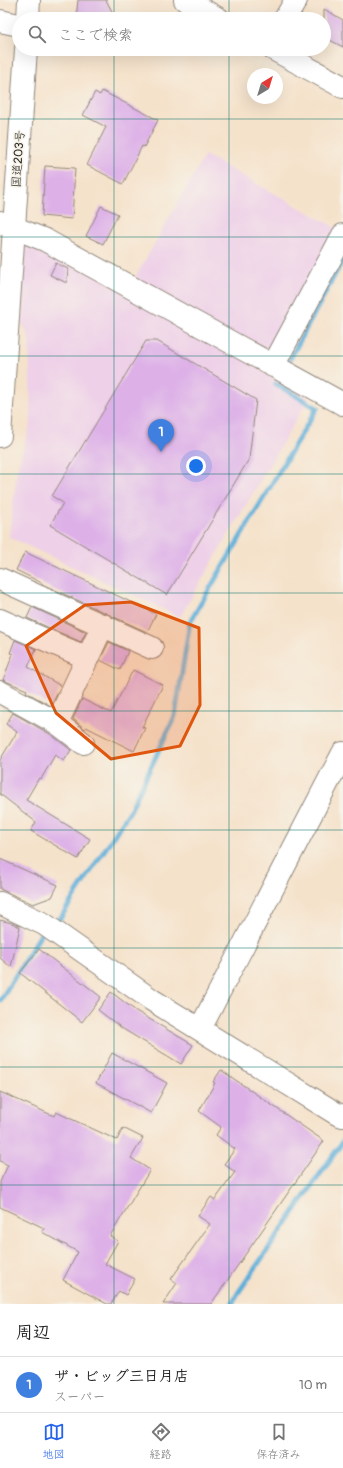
<!DOCTYPE html>
<html lang="ja">
<meta charset="utf-8">
<style>
:root{--surface:#fff;--page:#f6f6f6;--text:#222;--muted:#767676;--line:#e0e0e0;--accent:#2563eb}
body{margin:0;font-family:Pangolin,"Klee One",sans-serif;background:var(--page);color:var(--text)}
.compass{position:absolute;left:247px;top:68px;width:36px;height:36px;border-radius:50%;background:var(--surface);box-shadow:0 4px 16px #0002;rotate:38deg}
.you{position:absolute;left:196px;top:466px;width:14px;height:14px;margin:-10px;border:3px solid #fff;border-radius:50%;background:#1a73e8;box-shadow:0 0 0 6px #1a73e833}
.badge{display:grid;place-items:center;width:26px;height:26px;border-radius:50%;background:var(--accent);color:#fff;font-size:13px;font-weight:700}
.pin{position:absolute;translate:-50% -33px;filter:drop-shadow(0 1px 2px #0008)}
.pin::after{content:'';position:absolute;top:21px;width:14px;height:12px;background:inherit;clip-path:polygon(0 0,100% 0,50% 100%)}
.list{margin:0;padding:0;list-style:none}
h2{display:flex;justify-content:space-between;align-items:center;height:52px;margin:0;padding:0 16px;font-size:17px}
h2 small{font-size:13px;font-weight:400;color:var(--muted)}
.list li{display:grid;grid-template-columns:26px 1fr auto;gap:12px;align-items:center;box-sizing:border-box;height:56px;padding:0 16px;border-top:1px solid var(--line)}
.list b{display:block;font-size:15px;white-space:nowrap}
.list p{margin:0;font-size:13px;white-space:nowrap;color:var(--muted)}
.list em{font-size:13px;font-style:normal;color:var(--muted)}
.icon{flex:none;width:22px;height:22px;fill:none;stroke:currentColor;stroke-width:2;stroke-linecap:round;stroke-linejoin:round}
.map{position:relative;flex:none;width:343px;height:1304px;overflow:hidden}
.search{position:absolute;background:var(--surface);box-shadow:0 4px 16px #0002;left:12px;right:12px;top:12px;height:44px;display:flex;align-items:center;gap:10px;box-sizing:border-box;padding:0 14px;border-radius:22px;color:var(--muted);font-size:15px}
.sheet{height:108px;background:var(--surface)}
nav{display:flex;justify-content:space-around;align-items:center;box-sizing:border-box;height:56px;border-top:1px solid var(--line);background:var(--surface);font-size:11px;color:var(--muted)}
nav a{display:grid;justify-items:center;gap:2px}
nav .on{color:var(--accent)}
.map>svg:first-child{display:block}
</style>
<div class="map">
<svg width="343" height="1304" viewBox="0 0 343 1304">
<rect width="100%" height="100%" fill="#f7f3e8"/>
<filter id="ink" filterUnits="userSpaceOnUse"><feTurbulence type="fractalNoise" baseFrequency=".025" numOctaves="2"/><feDisplacementMap in="SourceGraphic" scale="8" xChannelSelector="R" yChannelSelector="G"/><feConvolveMatrix kernelMatrix="1 2 1 2 8 2 1 2 1" color-interpolation-filters="sRGB"/></filter>
<filter id="wash" filterUnits="userSpaceOnUse"><feTurbulence type="fractalNoise" baseFrequency=".012" numOctaves="4" result="noise"/><feDisplacementMap in="SourceGraphic" scale="16" xChannelSelector="R" yChannelSelector="G"/><feGaussianBlur stdDeviation="0.9" result="paint"/><feColorMatrix in="noise" values="0 0 0 0 0 0 0 0 0 0 0 0 0 0 0 0 0 1.4 0 .05"/><feComposite in="paint" operator="in"/></filter>
<g filter="url(#wash)">
<rect width="100%" height="100%" fill="#f5e2cb"/>
<path fill="#eed0e8" d="M205,155L338,229L261,370L309,398L180,617L9,537L17,470L31,422L29,336L21,321L25,247L33,243L127,292Z"/>
<g fill="none" stroke-linecap="round" stroke-linejoin="round">
<path stroke="#5eafd9" stroke-width="5" d="M290,359L343,259
M54,924L59,920L130,811L175,716L190,622L317,408L276,384
M0,1001L41,934L45,931
M232,1304L238,1293L343,1141"/>
</g>
<g id="blocks">
<path fill="#ddb0e8" d="M78,0H106L116,19H76Z
M324,9L343,20V47L324,37Z
M102,91L158,120L144,147L142,146L123,184L87,165L106,127L83,115L95,92L100,95Z
M45,166L75,168L72,219L42,216Z
M101,206L118,214L103,244L86,236Z
M56,263L68,269L67,283L50,275Z
M146,341H157L256,400L249,459L167,595L50,525L63,503L52,496Z
M25,552L156,614L147,632L42,584V583L16,570Z
M32,607L86,632L81,642L27,618Z
M15,640L36,649L28,667L61,686L51,706L26,692L27,690L3,680L13,654L10,653Z
M109,642L128,651L120,670L100,660Z
M133,670L163,685L142,727L145,728L134,751L86,727L85,729L73,719L82,699L111,713Z
M13,713L50,734L71,750L64,761L55,755L41,779L39,778L26,800L90,839L78,859L31,831L36,822L0,794V760L17,732L6,724Z
M0,859L58,885L52,897L33,904L0,889Z
M0,920L12,923L20,927L11,967L0,958Z
M39,949L101,997L82,1022L20,973Z
M111,992L136,1011L193,1045L181,1064L123,1029L98,1010Z
M112,1053L167,1083L151,1113L96,1083Z
M221,1070L324,1141L211,1304H163L177,1283L171,1279L210,1224L198,1216L211,1197L215,1200L235,1172L224,1164L235,1149L216,1135L221,1127L199,1111L215,1083L213,1082Z
M0,1092L54,1116L56,1112L117,1140L123,1128L143,1138L131,1158L150,1170L110,1236L118,1241L105,1264L135,1279L126,1295L119,1291L111,1304H107L63,1280L78,1252L42,1232L44,1228L0,1207V1182L8,1165L0,1161Z"/>
</g>
</g>
<g filter="url(#ink)">
<use href="#blocks" fill-opacity="0" stroke="#90867b" stroke-width="1"/>
<g fill="none" stroke-linecap="round" stroke-linejoin="round">
<g stroke="#90867b" stroke-width="24">
<path id="minor" d="M185,0L219,19
M285,19L296,0
M0,21L19,25
M273,49L343,87
M0,222L45,240L343,404
M273,366L343,235
M0,579L152,648
M0,620L87,658
M0,692L57,723L83,743
M57,723L103,625
M0,903L44,924L152,1000L337,1114L343,1116
M200,1029L343,753"/>
</g>
<g stroke="#90867b" stroke-width="24">
<path id="highway" d="M28,19L29,0
M0,436L26,49"/>
</g>
<use href="#minor" stroke="#fff" stroke-width="22"/>
<use href="#highway" stroke="#fff" stroke-width="22"/>
</g>
</g>
<path fill="#df570e" fill-opacity="0.2" stroke="#df570e" stroke-width="3" stroke-linejoin="round" d="M131,602L199,628L200,705L180,746L111,759L56,713L26,646L85,605Z"/>
<path fill="none" stroke="#0f766e" stroke-width="1" stroke-opacity="0.55" d="M114,0V19M229,0V19M114,49V1304M229,49V1304M0,119H343M0,237H343M0,356H343M0,474H343M0,593H343M0,711H343M0,830H343M0,948H343M0,1067H343M0,1185H343"/>
<g text-anchor="middle" stroke-width="3" stroke-linejoin="round" paint-order="stroke">
<g font-size="12" fill="#2b2b2b" stroke="#f7f3e8">
<text transform="translate(18 159) rotate(-86)" y="4">国道203号</text>
</g>
</g>
</svg>
<svg class="compass" viewBox="-18 -18 36 36"><path d="M0-13l5 13h-10z" fill="#e53935"/><path d="M0 13l5-13h-10z" fill="#767676"/></svg>
<div class="you"></div>
<div class="pin badge" style="left:161px;top:452px;background:#3f7fe0">1</div>
<div class="search"><svg class="icon" aria-label="search" viewBox="0 0 24 24"><circle cx="10" cy="10" r="6"/><path d="M15 15l6 6"/></svg>ここで検索</div>
</div>
<section class="sheet">
<h2>周辺<small></small></h2>
<ul class="list">
<li><span class="badge" style="background:#3f7fe0">1</span><div><b>ザ・ビッグ三日月店</b><p>スーパー</p></div><em>10 m</em></li>
</ul>
</section>
<nav>
<a class="on"><svg class="icon" aria-label="map" viewBox="0 0 24 24"><path d="M3 6l6-2 6 2 6-2v14l-6 2-6-2-6 2zM9 4v14M15 6v14"/></svg>地図</a>
<a><svg class="icon" aria-label="directions" viewBox="0 0 24 24"><path d="M12 3l9 9-9 9-9-9zM9 14v-3h6M13 9l2 2-2 2"/></svg>経路</a>
<a><svg class="icon" aria-label="saved" viewBox="0 0 24 24"><path d="M7 4h10v16l-5-4-5 4z"/></svg>保存済み</a>
</nav>
